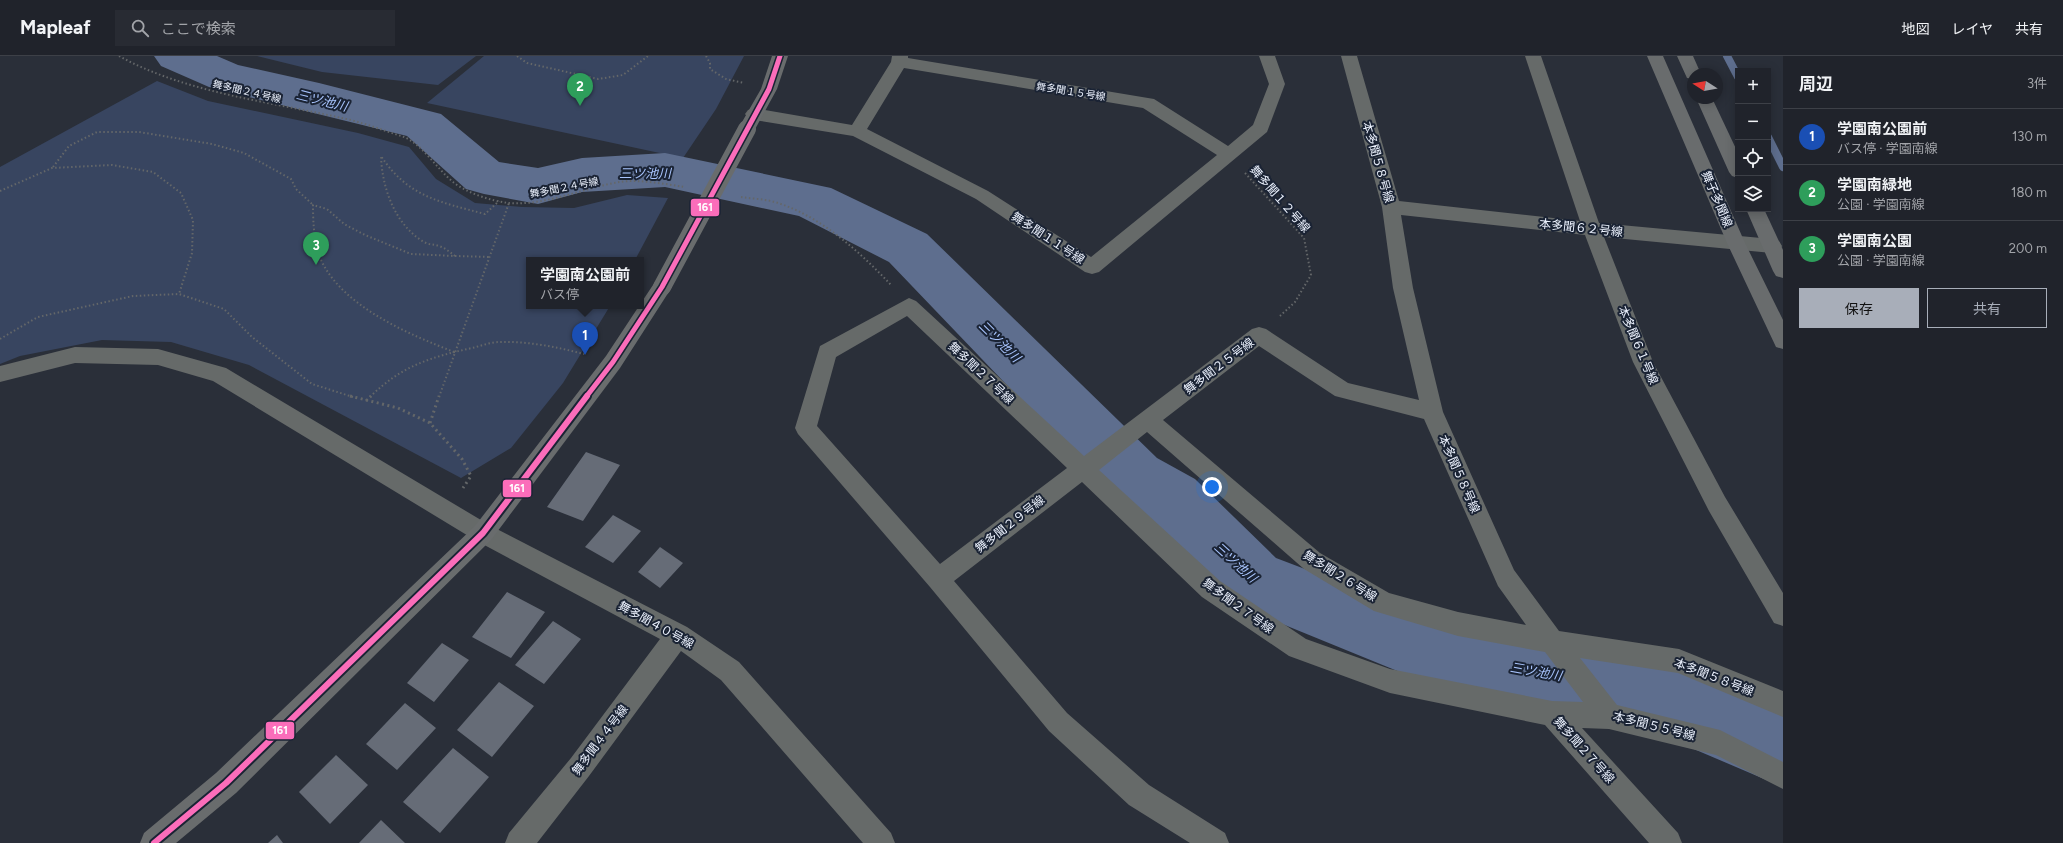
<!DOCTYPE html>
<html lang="ja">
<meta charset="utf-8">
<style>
:root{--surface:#20232b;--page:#282b33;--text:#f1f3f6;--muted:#a2a4a9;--line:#3d4047;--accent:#a8aeb9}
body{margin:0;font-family:Figtree,"Noto Sans JP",sans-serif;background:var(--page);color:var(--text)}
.controls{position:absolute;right:12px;top:12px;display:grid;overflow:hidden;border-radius:0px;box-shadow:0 2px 10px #0003}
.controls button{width:36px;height:36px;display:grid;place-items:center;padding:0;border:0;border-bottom:1px solid var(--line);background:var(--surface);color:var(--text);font:20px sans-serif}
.compass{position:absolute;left:1687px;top:12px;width:36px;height:36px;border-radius:50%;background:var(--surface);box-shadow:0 2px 10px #0003;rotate:281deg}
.you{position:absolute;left:1212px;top:431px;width:14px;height:14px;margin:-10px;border:3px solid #fff;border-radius:50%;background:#1a73e8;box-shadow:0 0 0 6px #1a73e833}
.badge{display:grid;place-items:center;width:26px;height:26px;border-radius:50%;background:var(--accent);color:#fff;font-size:13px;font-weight:700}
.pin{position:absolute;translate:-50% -33px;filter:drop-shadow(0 1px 2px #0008)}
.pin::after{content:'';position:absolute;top:21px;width:14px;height:12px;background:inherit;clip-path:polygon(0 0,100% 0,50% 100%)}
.popup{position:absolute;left:526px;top:201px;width:118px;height:52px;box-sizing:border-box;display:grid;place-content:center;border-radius:0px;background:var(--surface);filter:drop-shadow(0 1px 3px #0005);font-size:13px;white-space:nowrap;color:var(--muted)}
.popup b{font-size:15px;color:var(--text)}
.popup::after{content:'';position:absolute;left:50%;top:100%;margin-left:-8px;border:8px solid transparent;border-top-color:var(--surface)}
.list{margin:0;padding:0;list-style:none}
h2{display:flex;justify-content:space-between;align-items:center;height:52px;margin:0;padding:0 16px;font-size:17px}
h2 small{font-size:13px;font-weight:400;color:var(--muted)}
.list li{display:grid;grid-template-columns:26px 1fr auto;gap:12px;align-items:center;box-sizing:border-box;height:56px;padding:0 16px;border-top:1px solid var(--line)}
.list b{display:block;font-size:15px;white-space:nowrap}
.list p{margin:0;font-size:13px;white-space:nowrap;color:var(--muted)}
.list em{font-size:13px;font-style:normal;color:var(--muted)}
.actions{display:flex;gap:8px;padding:12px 16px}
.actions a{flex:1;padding:9px 0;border:1px solid var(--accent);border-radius:0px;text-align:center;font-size:14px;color:var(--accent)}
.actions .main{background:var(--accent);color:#111}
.icon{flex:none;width:22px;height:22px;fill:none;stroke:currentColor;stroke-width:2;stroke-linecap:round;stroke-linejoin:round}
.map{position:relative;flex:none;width:1783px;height:787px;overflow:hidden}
header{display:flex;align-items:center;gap:24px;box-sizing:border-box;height:56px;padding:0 20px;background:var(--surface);border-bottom:1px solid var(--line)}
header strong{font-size:19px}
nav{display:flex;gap:22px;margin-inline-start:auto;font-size:14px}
.search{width:280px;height:36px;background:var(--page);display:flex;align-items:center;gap:10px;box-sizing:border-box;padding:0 14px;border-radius:0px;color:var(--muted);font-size:15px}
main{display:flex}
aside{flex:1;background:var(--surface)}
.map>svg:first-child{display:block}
</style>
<header>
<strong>Mapleaf</strong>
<div class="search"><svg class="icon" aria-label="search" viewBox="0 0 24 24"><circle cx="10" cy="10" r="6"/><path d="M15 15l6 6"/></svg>ここで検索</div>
<nav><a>地図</a><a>レイヤ</a><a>共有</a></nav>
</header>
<main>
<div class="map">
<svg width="1783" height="787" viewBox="0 0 1783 787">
<rect width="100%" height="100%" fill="#2a2f39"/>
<path fill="#384560" d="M257,0H476L438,29L322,16Z
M484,0H744L716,53L683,102L427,47Z
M157,25L208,45L358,77L409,91L436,123L475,147L522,151L574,152L627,139L668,142L635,204H529V250H610L563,327L511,392L461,422L249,309L171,286L102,284L20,300L0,308V111Z"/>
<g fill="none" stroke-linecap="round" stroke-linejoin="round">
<path stroke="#5e6e8e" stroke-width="8" d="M1727,0L1738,21
M1768,81L1783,111"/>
<path fill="#5e6e8e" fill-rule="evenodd" d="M154,0H217L238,9L319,27L441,58L499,106L538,112L582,102L665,97L831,132L927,178L1157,402L1195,423L1276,502L1439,564L1630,596L1783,657V731L1628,665L1439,632L1228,546L1149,463L1113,440L889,206L799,160L665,131L582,136L538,148L484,138L466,133L407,80L209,31L161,10Z"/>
</g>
<path fill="#666c77" d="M586,396L620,409L583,465L547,451Z
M613,459L641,475L613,507L585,491Z
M660,491L683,507L660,532L638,516Z
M507,536L545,556L511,602L472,581Z
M553,565L581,583L544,628L515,609Z
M442,587L469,604L434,646L407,627Z
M499,626L534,650L492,701L457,674Z
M405,647L436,672L397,714L366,688Z
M453,692L489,721L440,777L403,746Z
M336,699L368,729L330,768L299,736Z
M381,764L405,787H359Z
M277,779L283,787H268Z"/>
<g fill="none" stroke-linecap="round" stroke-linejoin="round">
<path stroke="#646769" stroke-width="2" stroke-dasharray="1.5 2.5" stroke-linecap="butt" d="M119,0C184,36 265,45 337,61C359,65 382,74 404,81C422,88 438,114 453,126C467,137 491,145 509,147C545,150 584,132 619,126C640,123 664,128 685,131
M517,0L527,7L598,23L623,19L648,0
M706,0L710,7V13L726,23L744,27
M53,111L69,90L97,76H139L212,88L244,97L291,123L296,133L313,149
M1245,117L1304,182L1311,219L1295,246L1280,260
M0,135L52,112L112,109L153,116L181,137L193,164L192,197L179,238
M741,141C754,143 768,143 781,148C824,163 861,197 892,230
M455,200L491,201
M0,283L38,261L133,240L179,238L224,253L252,281L312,328L353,341
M454,296C409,278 345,252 322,206C314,190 313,167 313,149L327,153L344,168L365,179L411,198L455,200C450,196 445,192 439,190C434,188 429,189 424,186C395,169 382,132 381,100C408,141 440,146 485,158L499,145
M370,341C401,310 431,301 472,292C481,290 491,286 499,286C527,285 557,291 584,298
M439,341L509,147"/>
<path stroke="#646769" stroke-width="3" stroke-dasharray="2 3.5" stroke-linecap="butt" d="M350,340L398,352L430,367L462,403L471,420L463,432
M366,345L371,340
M430,367L439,340"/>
<path fill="#666a69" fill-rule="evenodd" d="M892,0H908V2L1154,43L1228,90L1253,69L1269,28L1259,0H1275L1285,28L1267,76L1099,216L1092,218L1085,216L976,143L853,80L754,64L748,62L745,58L748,54L754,52L852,69L891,6ZM904,12L1143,52L1217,99L1091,201L988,135L867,73Z
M1341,0H1357L1399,145L1580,165L1525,0H1541L1599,167L1772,183L1779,185L1782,190L1779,195L1772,197L1604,181L1653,306L1725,441L1783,537V570L1774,567L1709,455L1633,306L1585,179L1401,159L1413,232L1443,356L1514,514L1559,575L1679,593L1783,635V661L1678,617L1580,602L1617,649L1720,674L1783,706V733L1716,699L1609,673L1582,672L1678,777L1682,787H1649L1545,669L1390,637L1289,600L1202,541L1082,426L954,525L1067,657L1149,729L1225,777L1229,787H1190L1129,749L1049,675L930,531L798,378L795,372L820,290L909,242L916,245L1084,400L1252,273L1259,271L1266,273L1348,327L1419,344L1393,232L1382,151ZM907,260L1067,412L940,508L817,370L836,301ZM1259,290L1335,340L1424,363L1498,530L1526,569L1458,556L1389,537L1320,497L1163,364ZM1147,376L1304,513L1374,555L1458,580L1545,596L1583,646L1552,645L1390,613L1306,583L1220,525L1099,414Z
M75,291L158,293L226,312L491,470L687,571L739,606L891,777L895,787H863L721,624L681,595L589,720L537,787H505L509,777L571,702L660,583L475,484L213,325L158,309L75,307L0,326V310Z"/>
<path fill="#696c6d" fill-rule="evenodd" d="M772,0H788L777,33L753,77L747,79L741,77L738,73L761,33Z
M1647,0H1663L1745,187L1783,264V293L1776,291L1727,187Z
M1677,0H1693L1701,18H1693V23L1687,22Z
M1696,42H1712L1738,97V122L1732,120L1729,116Z
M1746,153H1764L1783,194V222L1776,220L1773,215Z
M662,224L669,226L672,231L620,312L491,484L236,737L176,787H140L144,777L216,717L475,470L606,300L639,250H641V247L655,226Z"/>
<path stroke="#696c6d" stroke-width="18" d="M662,231L747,73"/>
<g stroke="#1a2334" stroke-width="8">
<path id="bus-1-far1" d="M586,341L613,306L662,231L769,33L780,0"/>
</g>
<g stroke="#1a2334" stroke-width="10">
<path id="bus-1" d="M154,787L226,727L483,477L587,340"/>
</g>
<use href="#bus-1-far1" stroke="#fb6dba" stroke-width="5"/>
<use href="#bus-1" stroke="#fb6dba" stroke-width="6"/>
</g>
<g text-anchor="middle" stroke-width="4" stroke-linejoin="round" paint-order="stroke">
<g font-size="10" fill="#ecf2fe" stroke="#1a2334">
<text transform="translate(247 35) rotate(13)" y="4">舞多聞２４号線</text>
<text transform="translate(1071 35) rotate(9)" y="4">舞多聞１５号線</text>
<text transform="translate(564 131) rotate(-11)" y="4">舞多聞２４号線</text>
</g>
<g font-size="12" fill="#ecf2fe" stroke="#1a2334">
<text transform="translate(1378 106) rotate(74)" y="4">本多聞５８号線</text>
<text transform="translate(1280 143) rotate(49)" y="4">舞多聞１２号線</text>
<text transform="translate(1717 143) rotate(67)" y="4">舞子多聞線</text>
<text transform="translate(1581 172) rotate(6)" y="4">本多聞６２号線</text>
<text transform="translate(1048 182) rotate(33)" y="4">舞多聞１１号線</text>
<text transform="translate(1638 289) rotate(67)" y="4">本多聞６１号線</text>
<text transform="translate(1219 310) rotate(-37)" y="4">舞多聞２５号線</text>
<text transform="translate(981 317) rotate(43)" y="4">舞多聞２７号線</text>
<text transform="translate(1459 418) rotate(66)" y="4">本多聞５８号線</text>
<text transform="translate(1010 468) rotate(-38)" y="4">舞多聞２９号線</text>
<text transform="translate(1340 520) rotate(32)" y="4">舞多聞２６号線</text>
<text transform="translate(1238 550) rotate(36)" y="4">舞多聞２７号線</text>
<text transform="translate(656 569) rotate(29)" y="4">舞多聞４０号線</text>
<text transform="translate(1714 621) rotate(21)" y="4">本多聞５８号線</text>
<text transform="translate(1654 670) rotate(14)" y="4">本多聞５５号線</text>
<text transform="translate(600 684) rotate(-53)" y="4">舞多聞４４号線</text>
<text transform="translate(1584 694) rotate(48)" y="4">舞多聞２７号線</text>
</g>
<g font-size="13" font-style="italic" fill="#a8c4fd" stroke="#1a2334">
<text transform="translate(322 44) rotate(14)" y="5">三ツ池川</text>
<text x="645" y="122">三ツ池川</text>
<text transform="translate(1000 285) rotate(45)" y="5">三ツ池川</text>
<text transform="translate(1236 506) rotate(42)" y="5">三ツ池川</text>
<text transform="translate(1536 615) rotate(10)" y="5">三ツ池川</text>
</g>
</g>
<g stroke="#1a2334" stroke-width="1.5">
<rect x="690" y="142" width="30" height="19" rx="4" fill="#fb6dba"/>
<rect x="502" y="423" width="30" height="19" rx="4" fill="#fb6dba"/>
<rect x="265" y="665" width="30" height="19" rx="4" fill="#fb6dba"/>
</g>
<g font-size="11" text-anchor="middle" font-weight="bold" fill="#fff">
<text x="705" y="155">161</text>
<text x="517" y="436">161</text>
<text x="280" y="678">161</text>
</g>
</svg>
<div class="controls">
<button>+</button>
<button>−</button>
<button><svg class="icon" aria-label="locate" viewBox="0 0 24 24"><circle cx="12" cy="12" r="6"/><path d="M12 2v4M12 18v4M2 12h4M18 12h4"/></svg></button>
<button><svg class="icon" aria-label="layers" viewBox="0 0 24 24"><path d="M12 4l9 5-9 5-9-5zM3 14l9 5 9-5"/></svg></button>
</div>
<svg class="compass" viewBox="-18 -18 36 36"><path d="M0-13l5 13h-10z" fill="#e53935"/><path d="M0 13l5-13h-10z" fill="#a2a4a9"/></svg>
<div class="you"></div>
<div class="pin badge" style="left:585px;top:299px;background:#1a4fb4">1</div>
<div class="popup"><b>学園南公園前</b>バス停</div>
<div class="pin badge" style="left:580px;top:50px;background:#2e9e5b">2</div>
<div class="pin badge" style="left:316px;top:209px;background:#2e9e5b">3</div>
</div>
<aside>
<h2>周辺<small>3件</small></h2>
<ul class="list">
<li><span class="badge" style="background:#1a4fb4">1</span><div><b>学園南公園前</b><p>バス停 · 学園南線</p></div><em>130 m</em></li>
<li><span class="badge" style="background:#2e9e5b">2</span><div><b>学園南緑地</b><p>公園 · 学園南線</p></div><em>180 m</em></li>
<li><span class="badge" style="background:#2e9e5b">3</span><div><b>学園南公園</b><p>公園 · 学園南線</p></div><em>200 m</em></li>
</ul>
<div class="actions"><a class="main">保存</a><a>共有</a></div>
</aside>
</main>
